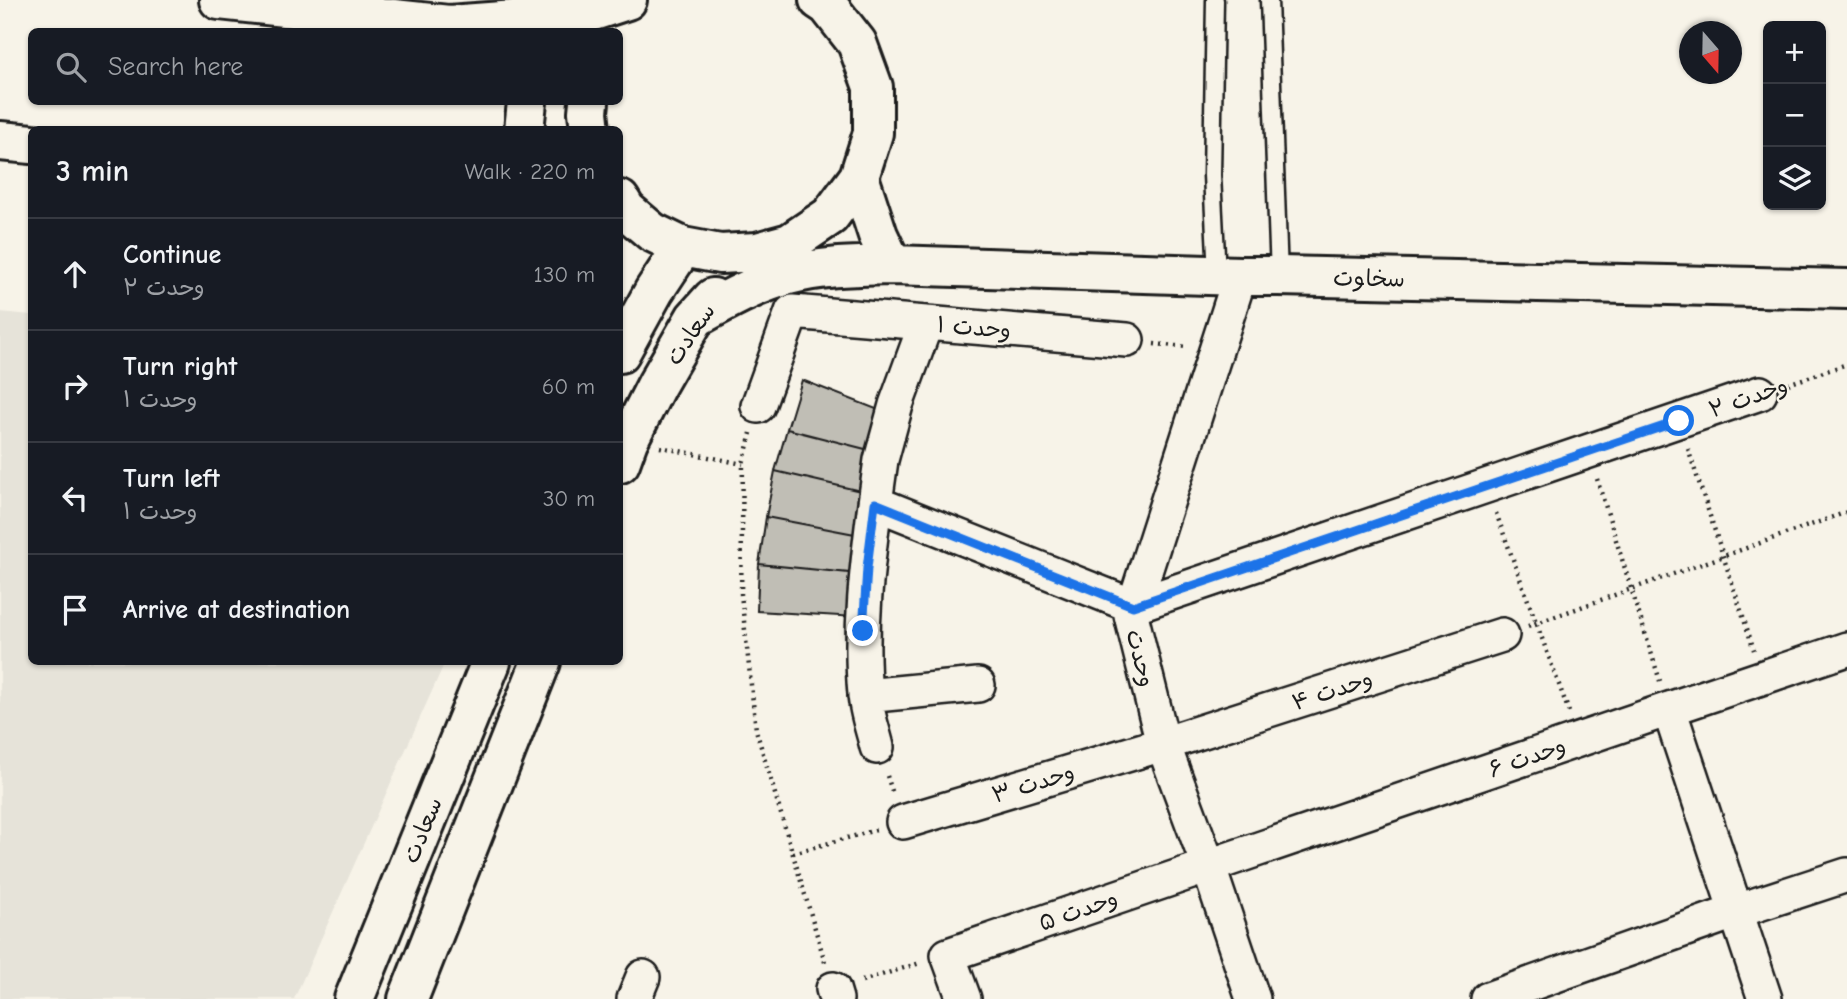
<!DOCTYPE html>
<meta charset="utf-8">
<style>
:root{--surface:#171b24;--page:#20242c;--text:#f1f3f6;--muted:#9ea1a6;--line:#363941}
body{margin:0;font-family:"Comic Neue","Playpen Sans Arabic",sans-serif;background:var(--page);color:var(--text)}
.controls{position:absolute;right:21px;top:21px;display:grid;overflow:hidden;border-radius:10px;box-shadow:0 2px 5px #0004}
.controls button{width:63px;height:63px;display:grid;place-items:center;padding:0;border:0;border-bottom:2px solid var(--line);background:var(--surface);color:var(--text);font:35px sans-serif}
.compass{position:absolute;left:1679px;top:21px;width:63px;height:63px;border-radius:50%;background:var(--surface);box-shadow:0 2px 5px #0004;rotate:160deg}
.stop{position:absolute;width:21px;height:21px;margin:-16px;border:5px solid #1a73e8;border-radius:50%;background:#fff}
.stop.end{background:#1a73e8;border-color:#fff;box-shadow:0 2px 7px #0008}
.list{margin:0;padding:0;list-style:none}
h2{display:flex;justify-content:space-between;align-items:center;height:91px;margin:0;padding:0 28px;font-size:30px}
h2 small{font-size:23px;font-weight:400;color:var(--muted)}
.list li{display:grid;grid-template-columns:46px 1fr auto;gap:21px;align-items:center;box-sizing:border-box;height:112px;padding:0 28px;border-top:2px solid var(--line)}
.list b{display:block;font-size:26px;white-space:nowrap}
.list p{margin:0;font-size:23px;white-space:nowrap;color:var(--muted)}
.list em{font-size:23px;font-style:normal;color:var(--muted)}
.icon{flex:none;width:38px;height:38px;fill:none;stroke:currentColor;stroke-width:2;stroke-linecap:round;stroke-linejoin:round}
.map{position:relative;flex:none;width:1847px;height:999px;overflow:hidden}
.search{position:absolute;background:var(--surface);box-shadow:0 2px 5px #0004;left:28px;top:28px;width:595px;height:77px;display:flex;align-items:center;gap:18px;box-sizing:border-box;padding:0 24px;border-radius:10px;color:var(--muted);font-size:26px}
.panel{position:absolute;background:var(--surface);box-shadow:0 2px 5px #0004;left:28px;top:126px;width:595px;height:539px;border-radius:10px}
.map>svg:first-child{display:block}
</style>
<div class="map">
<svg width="1847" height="999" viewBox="0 0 1847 999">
<rect width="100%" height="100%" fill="#f7f3e8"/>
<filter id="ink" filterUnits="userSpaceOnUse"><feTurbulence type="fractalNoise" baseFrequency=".0143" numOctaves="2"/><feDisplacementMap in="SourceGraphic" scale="14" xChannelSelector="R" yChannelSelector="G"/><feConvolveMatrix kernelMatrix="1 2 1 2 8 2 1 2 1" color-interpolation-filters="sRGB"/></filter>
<g filter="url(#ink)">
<path fill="#e6e3d9" d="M0,312L31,315L32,662H445L294,999H0Z"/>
<path fill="#c0beb5" stroke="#1c1c1c" stroke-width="2" d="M802,380L884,412L873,451L787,429Z
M787,429L873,451L865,492L775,471Z
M775,471L865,492L860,535L766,517Z
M766,517L860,535L859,574L759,564Z
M759,564L859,574L856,617L757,611Z"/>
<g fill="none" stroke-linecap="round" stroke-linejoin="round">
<g stroke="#1c1c1c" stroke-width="21">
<path id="lane" d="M1215,0L1212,175L1217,275
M1269,0L1279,276"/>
</g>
<g stroke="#1c1c1c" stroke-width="38">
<path id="street" d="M1240,276L1131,615L1163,744L1208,865L1253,999
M758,406L792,312L926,323
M875,503L881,460L896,405L926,323L1127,340
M865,696L978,685
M1669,709L1765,999
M877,747C873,730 866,711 865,694C859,630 867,566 875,503L1133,606L1760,393
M903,822L1163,744L1502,635
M833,989L836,999
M634,999L643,977
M964,999L948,955L1669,709L1847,649
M1488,999L1737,911L1847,875"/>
</g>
<g stroke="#1c1c1c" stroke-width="44">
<path id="secondary" d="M219,0L449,25L581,15L627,0
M589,102L588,112L590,130
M524,130L527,102
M0,141L32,144
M859,177L878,235L892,265
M620,200L626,210L652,232L683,247L720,254L757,252L790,243L830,216L859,177L873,133V87L857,43L828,6L819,0
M695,318C725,301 755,284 789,275C822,266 857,266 892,265L1240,276H1279L1847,289
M620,353L654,291L683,247
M620,463L628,441L657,384L695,318L713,298
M354,999L491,662
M408,999L541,662"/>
</g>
<path stroke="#1c1c1c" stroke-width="4.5" stroke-dasharray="2 5" stroke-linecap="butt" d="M1154,344L1187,347
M1788,384L1847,364
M751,433L743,464L741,594L756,730L825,962
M660,447L743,464
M1688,449L1754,650
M1597,479L1660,681
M1496,513L1569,712
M1528,626L1847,512
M887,776L893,794
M793,853L876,830
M862,981L920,963"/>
<use href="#lane" stroke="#f7f3e8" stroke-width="16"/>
<use href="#street" stroke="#f7f3e8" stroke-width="33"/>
<use href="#secondary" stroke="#f7f3e8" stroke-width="38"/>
</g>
</g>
<g fill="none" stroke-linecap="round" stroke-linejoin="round" filter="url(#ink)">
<path stroke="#1a73e8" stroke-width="9" d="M863,631L867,568L875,503L1133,606L1679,421"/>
</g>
<g text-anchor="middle" stroke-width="5" stroke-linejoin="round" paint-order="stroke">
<g font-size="23" fill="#1c1c1c" stroke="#f7f3e8">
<text transform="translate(1369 278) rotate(1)" y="8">سخاوت</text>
<text transform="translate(974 327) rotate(5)" y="8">وحدت ۱</text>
<text transform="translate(690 334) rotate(-56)" y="8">سعادت</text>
<text transform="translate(1748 397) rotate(-19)" y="8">وحدت ۲</text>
<text transform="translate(1141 658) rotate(76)" y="8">وحدت</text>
<text transform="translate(1332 690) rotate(-18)" y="8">وحدت ۴</text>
<text transform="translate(1527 757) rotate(-19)" y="8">وحدت ۶</text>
<text transform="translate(1033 783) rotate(-17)" y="8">وحدت ۳</text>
<text transform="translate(422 830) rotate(-68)" y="8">سعادت</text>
<text transform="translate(1078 910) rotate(-19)" y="8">وحدت ۵</text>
</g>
</g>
</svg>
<div class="controls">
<button>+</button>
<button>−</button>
<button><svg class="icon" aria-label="layers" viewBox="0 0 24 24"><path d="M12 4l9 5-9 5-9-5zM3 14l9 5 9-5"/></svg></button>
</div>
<svg class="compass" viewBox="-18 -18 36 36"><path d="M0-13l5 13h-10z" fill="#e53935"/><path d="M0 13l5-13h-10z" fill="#9ea1a6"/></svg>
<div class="stop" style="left:1679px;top:421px"></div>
<div class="stop end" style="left:863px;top:631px"></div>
<div class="search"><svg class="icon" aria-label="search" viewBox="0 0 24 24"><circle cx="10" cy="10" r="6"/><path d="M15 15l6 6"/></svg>Search here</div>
<section class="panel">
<h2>3 min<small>Walk · 220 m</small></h2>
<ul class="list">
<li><svg class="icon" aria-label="ahead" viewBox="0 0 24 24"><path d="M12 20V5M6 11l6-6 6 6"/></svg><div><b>Continue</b><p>وحدت ۲</p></div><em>130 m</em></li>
<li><svg class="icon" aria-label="right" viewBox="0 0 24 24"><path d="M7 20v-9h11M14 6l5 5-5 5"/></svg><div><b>Turn right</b><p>وحدت ۱</p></div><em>60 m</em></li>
<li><svg class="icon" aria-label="left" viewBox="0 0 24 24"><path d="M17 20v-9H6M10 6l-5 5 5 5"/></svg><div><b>Turn left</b><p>وحدت ۱</p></div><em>30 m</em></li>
<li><svg class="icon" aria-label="arrive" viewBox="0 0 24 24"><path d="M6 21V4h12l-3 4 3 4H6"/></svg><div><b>Arrive at destination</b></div></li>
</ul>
</section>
</div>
